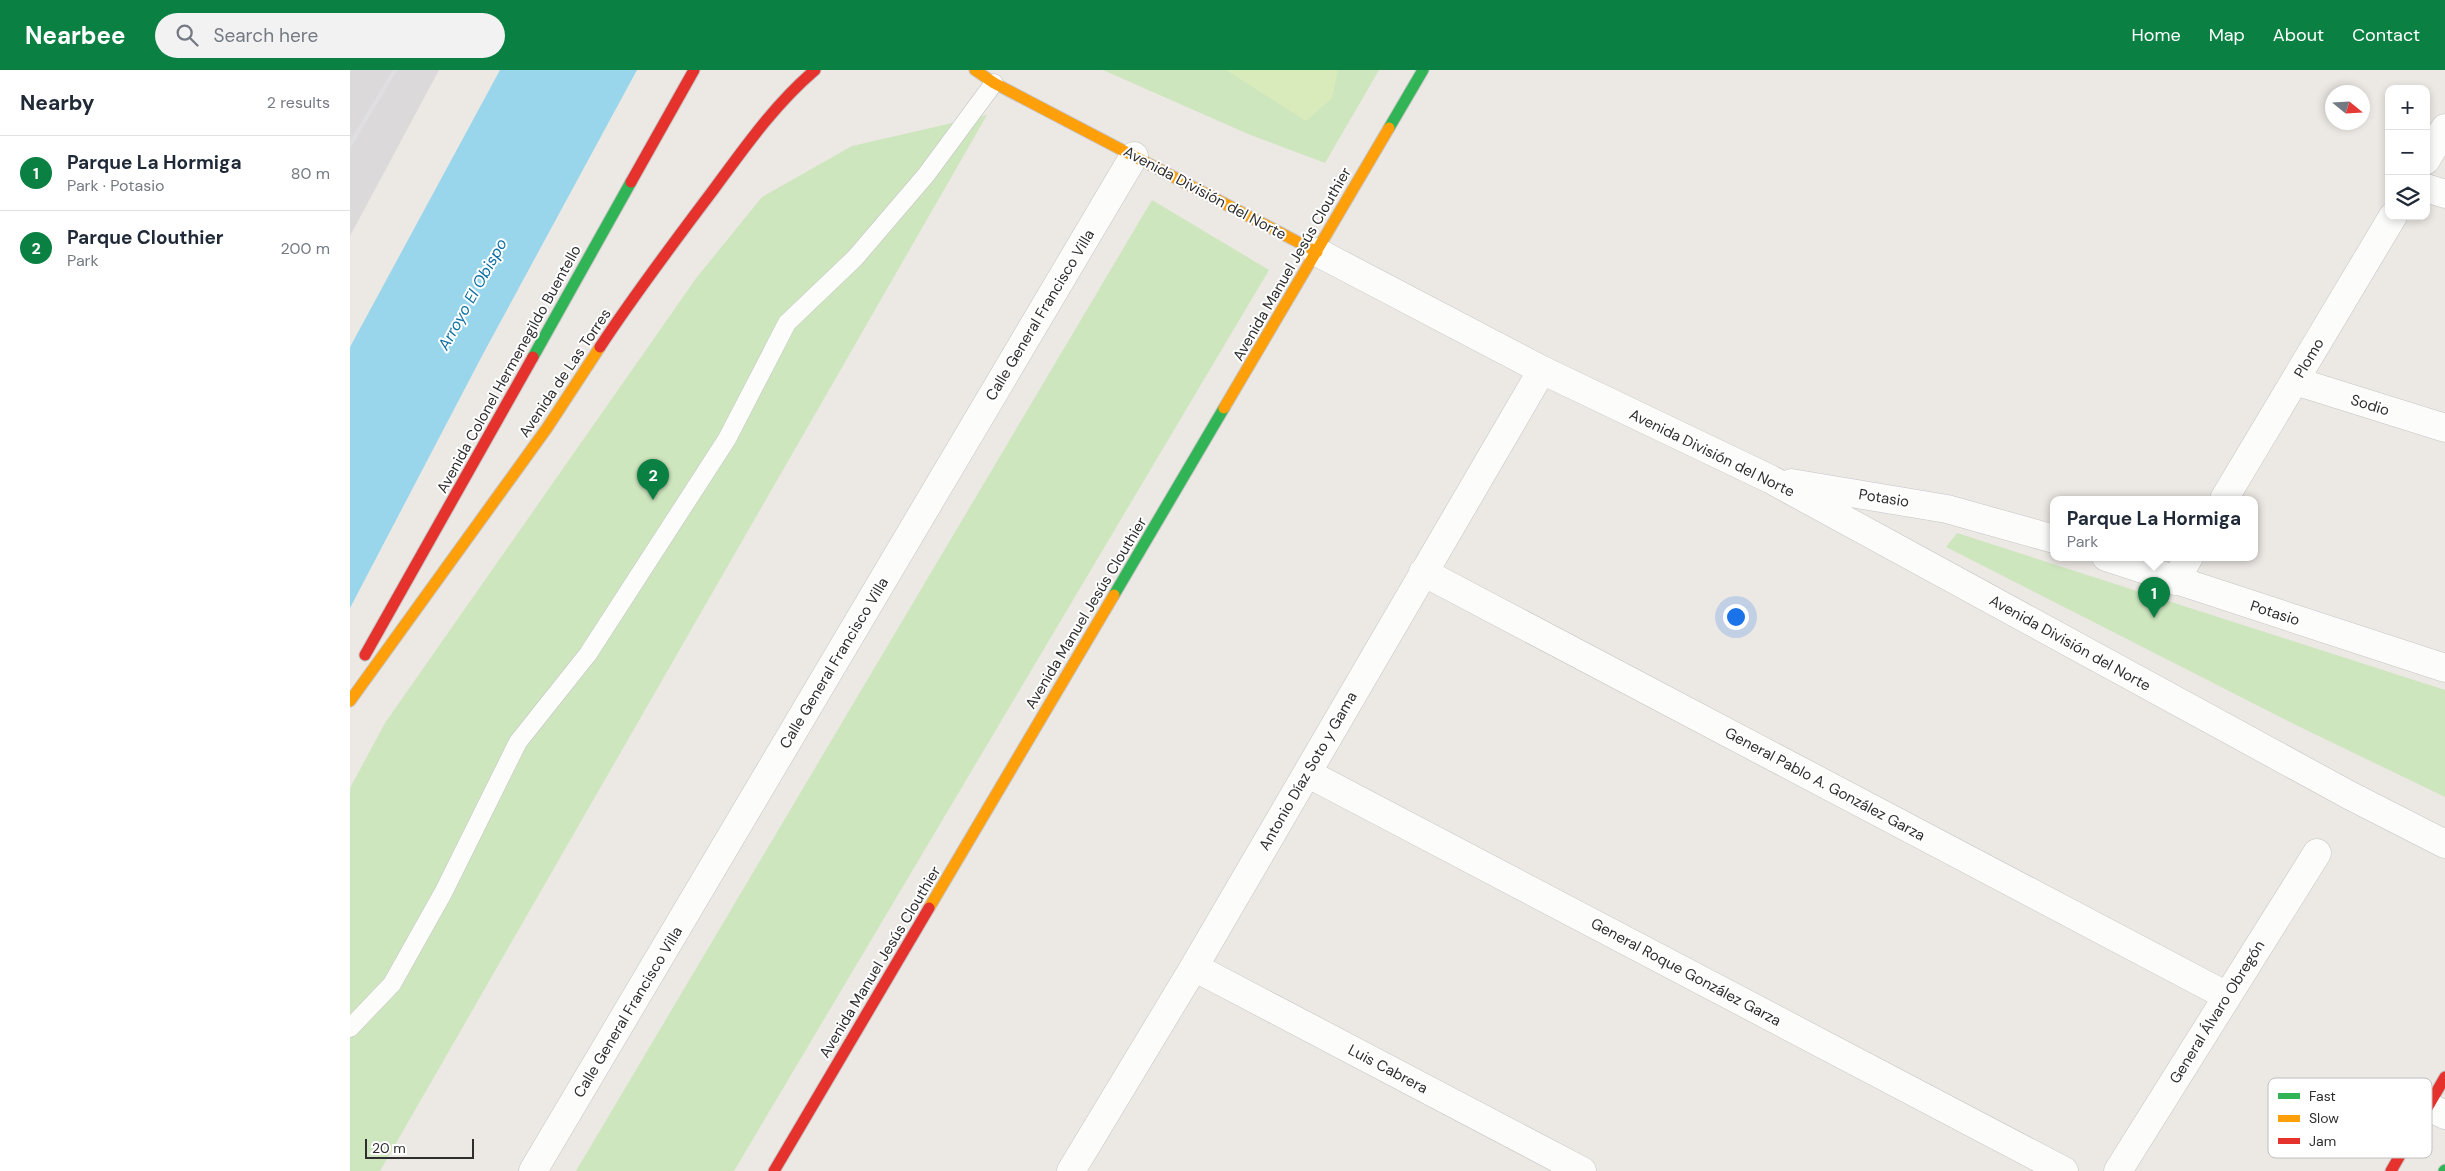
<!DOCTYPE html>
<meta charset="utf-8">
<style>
:root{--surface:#fff;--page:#f2f2f3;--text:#1f2937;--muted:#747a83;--line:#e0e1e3;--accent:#0b8043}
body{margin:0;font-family:"DM Sans",sans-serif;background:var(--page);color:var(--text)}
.controls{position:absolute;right:15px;top:15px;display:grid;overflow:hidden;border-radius:10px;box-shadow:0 2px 8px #0003}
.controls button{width:45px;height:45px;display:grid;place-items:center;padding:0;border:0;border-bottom:1px solid var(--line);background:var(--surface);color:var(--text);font:25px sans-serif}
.compass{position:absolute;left:1975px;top:15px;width:45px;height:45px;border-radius:50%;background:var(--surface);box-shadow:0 2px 8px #0003;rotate:108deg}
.scale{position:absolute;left:15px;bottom:12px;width:109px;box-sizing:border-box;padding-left:5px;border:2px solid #2e2e2e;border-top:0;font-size:14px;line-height:18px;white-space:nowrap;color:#2e2e2e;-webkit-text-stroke:4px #fff;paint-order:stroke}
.you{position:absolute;left:1385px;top:546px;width:18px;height:18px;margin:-12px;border:4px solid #fff;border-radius:50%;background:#1a73e8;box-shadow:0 0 0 8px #1a73e833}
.badge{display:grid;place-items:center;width:32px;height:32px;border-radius:50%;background:var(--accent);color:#fff;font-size:16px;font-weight:700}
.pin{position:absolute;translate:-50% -41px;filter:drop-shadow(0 1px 2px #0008)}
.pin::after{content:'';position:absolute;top:26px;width:18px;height:15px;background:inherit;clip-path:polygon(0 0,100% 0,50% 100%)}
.popup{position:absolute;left:1700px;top:426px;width:208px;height:65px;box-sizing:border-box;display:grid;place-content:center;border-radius:10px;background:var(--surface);filter:drop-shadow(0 1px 4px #0005);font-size:16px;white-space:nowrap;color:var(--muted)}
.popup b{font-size:19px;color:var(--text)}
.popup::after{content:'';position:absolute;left:50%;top:100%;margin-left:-10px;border:10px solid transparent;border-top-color:var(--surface)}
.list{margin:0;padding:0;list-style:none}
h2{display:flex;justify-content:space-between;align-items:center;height:65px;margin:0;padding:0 20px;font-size:21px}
h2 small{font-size:16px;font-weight:400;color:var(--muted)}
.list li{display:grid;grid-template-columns:32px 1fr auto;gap:15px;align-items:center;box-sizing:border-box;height:75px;padding:0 20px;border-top:1px solid var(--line)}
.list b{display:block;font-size:19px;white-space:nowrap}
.list p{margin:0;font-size:16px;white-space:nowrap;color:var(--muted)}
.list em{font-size:16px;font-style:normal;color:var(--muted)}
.icon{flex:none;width:28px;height:28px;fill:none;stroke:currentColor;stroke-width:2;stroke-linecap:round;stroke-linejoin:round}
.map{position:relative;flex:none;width:2095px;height:1101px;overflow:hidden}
header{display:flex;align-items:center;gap:30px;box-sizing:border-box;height:70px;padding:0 25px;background:var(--accent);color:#fff}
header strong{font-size:24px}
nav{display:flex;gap:28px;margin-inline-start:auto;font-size:18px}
.search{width:350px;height:45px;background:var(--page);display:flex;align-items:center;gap:12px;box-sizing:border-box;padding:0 18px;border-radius:28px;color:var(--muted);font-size:19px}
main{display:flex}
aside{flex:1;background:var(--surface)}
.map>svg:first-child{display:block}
</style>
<header>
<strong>Nearbee</strong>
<div class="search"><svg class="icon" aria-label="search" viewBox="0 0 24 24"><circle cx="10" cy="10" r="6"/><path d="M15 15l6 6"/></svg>Search here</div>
<nav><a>Home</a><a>Map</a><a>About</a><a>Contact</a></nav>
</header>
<main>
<aside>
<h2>Nearby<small>2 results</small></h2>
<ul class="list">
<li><span class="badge">1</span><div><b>Parque La Hormiga</b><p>Park · Potasio</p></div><em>80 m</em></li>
<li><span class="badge">2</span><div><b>Parque Clouthier</b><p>Park</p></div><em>200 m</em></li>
</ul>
</aside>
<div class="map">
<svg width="2095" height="1101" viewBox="0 0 2095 1101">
<rect width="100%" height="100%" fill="#ece8e4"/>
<path fill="#dcd9db" d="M0,0H89L0,166Z"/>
<path fill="#cee6be" d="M753,0H1029L975,93L898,64Z
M637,45L30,1101H0V718L35,653L347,207L412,127L502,76Z
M802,130L919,200L384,1101H226Z
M1607,463L2095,620V727L1950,657L1596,477Z"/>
<path fill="#d9eabb" d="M876,0H988L982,28L956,51Z"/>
<path fill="#99d6ec" d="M150,0H287L133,284L0,538V277Z"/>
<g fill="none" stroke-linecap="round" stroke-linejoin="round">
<g stroke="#c5c4c5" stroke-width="19">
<path id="lane" d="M0,958L42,914L93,823L168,672L238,584L377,369L437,253L505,188L576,105L644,13"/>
</g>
<g stroke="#c5c4c5" stroke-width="29">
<path id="street" d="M2076,90L2095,58
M2076,118L2095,124
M967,182L1192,300L1420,409L1999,725L2095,774
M1945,311L2095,358
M1441,413L1597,439L1704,469
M1874,429L2043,146
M1756,487L2095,598
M1073,502L1877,926
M1825,511L1839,487
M957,703L1714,1101
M844,897L1232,1101
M2077,1036L2095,1045
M183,1101L784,86
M721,1101L844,897L1192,300
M1768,1101L1967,783"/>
</g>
<g stroke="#c5c4c5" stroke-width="13">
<path id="fast" d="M1039,58L1073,0
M183,287L281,112
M764,525L874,338
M2094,1101L2095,1100"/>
</g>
<g stroke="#c5c4c5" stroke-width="13">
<path id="slow" d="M625,0L644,13L967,182
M874,338L1039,58
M0,631L197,358L250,277
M579,838L764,525"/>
</g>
<g stroke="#c5c4c5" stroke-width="13">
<path id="jam" d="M281,112L344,0
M250,277C286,222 325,171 364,119C395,77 425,34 465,0
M15,585L183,287
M424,1101L579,838
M2041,1101L2095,1007"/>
</g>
<use href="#lane" stroke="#fcfcfb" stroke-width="18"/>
<use href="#street" stroke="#fcfcfb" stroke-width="28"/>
<use href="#fast" stroke="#30b455" stroke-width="11"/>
<use href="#slow" stroke="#ff9f0a" stroke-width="11"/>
<use href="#jam" stroke="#e5322d" stroke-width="11"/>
<path stroke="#dfdfe1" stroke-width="4" d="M0,75L45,0"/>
</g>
<g text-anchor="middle" stroke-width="4" stroke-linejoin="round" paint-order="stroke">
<g font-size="15" fill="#2e2e2e" stroke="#fff">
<text transform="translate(855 123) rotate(28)" y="5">Avenida División del Norte</text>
<text transform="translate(942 194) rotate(-60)" y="5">Avenida Manuel Jesús Clouthier</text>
<text transform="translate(690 245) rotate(-59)" y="5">Calle General Francisco Villa</text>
<text transform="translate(1959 288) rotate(-59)" y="5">Plomo</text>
<text transform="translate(159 299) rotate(-61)" y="5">Avenida Colonel Hermenegildo Buentello</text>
<text transform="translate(215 303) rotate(-56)" y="5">Avenida de Las Torres</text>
<text transform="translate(2020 335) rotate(17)" y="5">Sodio</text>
<text transform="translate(1362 383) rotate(26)" y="5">Avenida División del Norte</text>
<text transform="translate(1534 428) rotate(9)" y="5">Potasio</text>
<text transform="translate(736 543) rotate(-59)" y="5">Avenida Manuel Jesús Clouthier</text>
<text transform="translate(1925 543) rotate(18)" y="5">Potasio</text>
<text transform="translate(1720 573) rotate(29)" y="5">Avenida División del Norte</text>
<text transform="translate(484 593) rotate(-59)" y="5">Calle General Francisco Villa</text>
<text transform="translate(958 701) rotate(-60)" y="5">Antonio Díaz Soto y Gama</text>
<text transform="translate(1475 714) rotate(28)" y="5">General Pablo A. González Garza</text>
<text transform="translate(530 892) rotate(-59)" y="5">Avenida Manuel Jesús Clouthier</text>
<text transform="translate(1336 902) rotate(28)" y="5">General Roque González Garza</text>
<text transform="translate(278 942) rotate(-59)" y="5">Calle General Francisco Villa</text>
<text transform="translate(1867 942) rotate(-58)" y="5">General Álvaro Obregón</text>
<text transform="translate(1038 999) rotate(28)" y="5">Luis Cabrera</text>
</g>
<g font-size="16" font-style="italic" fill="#0d6fa3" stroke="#fff">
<text transform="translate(122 224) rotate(-61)" y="6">Arroyo El Obispo</text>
</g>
</g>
<rect x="1918" y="1008" width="164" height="80" rx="8" fill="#fff" stroke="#c0c0c0" stroke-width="1"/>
<rect x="1928" y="1023" width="22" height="6" fill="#30b455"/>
<rect x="1928" y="1045" width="22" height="7" fill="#ff9f0a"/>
<rect x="1928" y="1068" width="22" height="6" fill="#e5322d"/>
<g font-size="14" fill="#2e2e2e">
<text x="1959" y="1031">Fast</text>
<text x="1959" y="1053">Slow</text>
<text x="1959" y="1076">Jam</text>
</g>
</svg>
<div class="controls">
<button>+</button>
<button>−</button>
<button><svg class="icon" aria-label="layers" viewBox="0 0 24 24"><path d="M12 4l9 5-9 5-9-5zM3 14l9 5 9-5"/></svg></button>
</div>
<svg class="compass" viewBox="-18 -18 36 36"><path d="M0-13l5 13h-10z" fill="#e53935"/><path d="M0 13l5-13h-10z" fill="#747a83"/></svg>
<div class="scale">20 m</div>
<div class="you"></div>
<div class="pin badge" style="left:1804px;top:548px">1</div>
<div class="popup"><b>Parque La Hormiga</b>Park</div>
<div class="pin badge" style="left:303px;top:430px">2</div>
</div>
</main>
